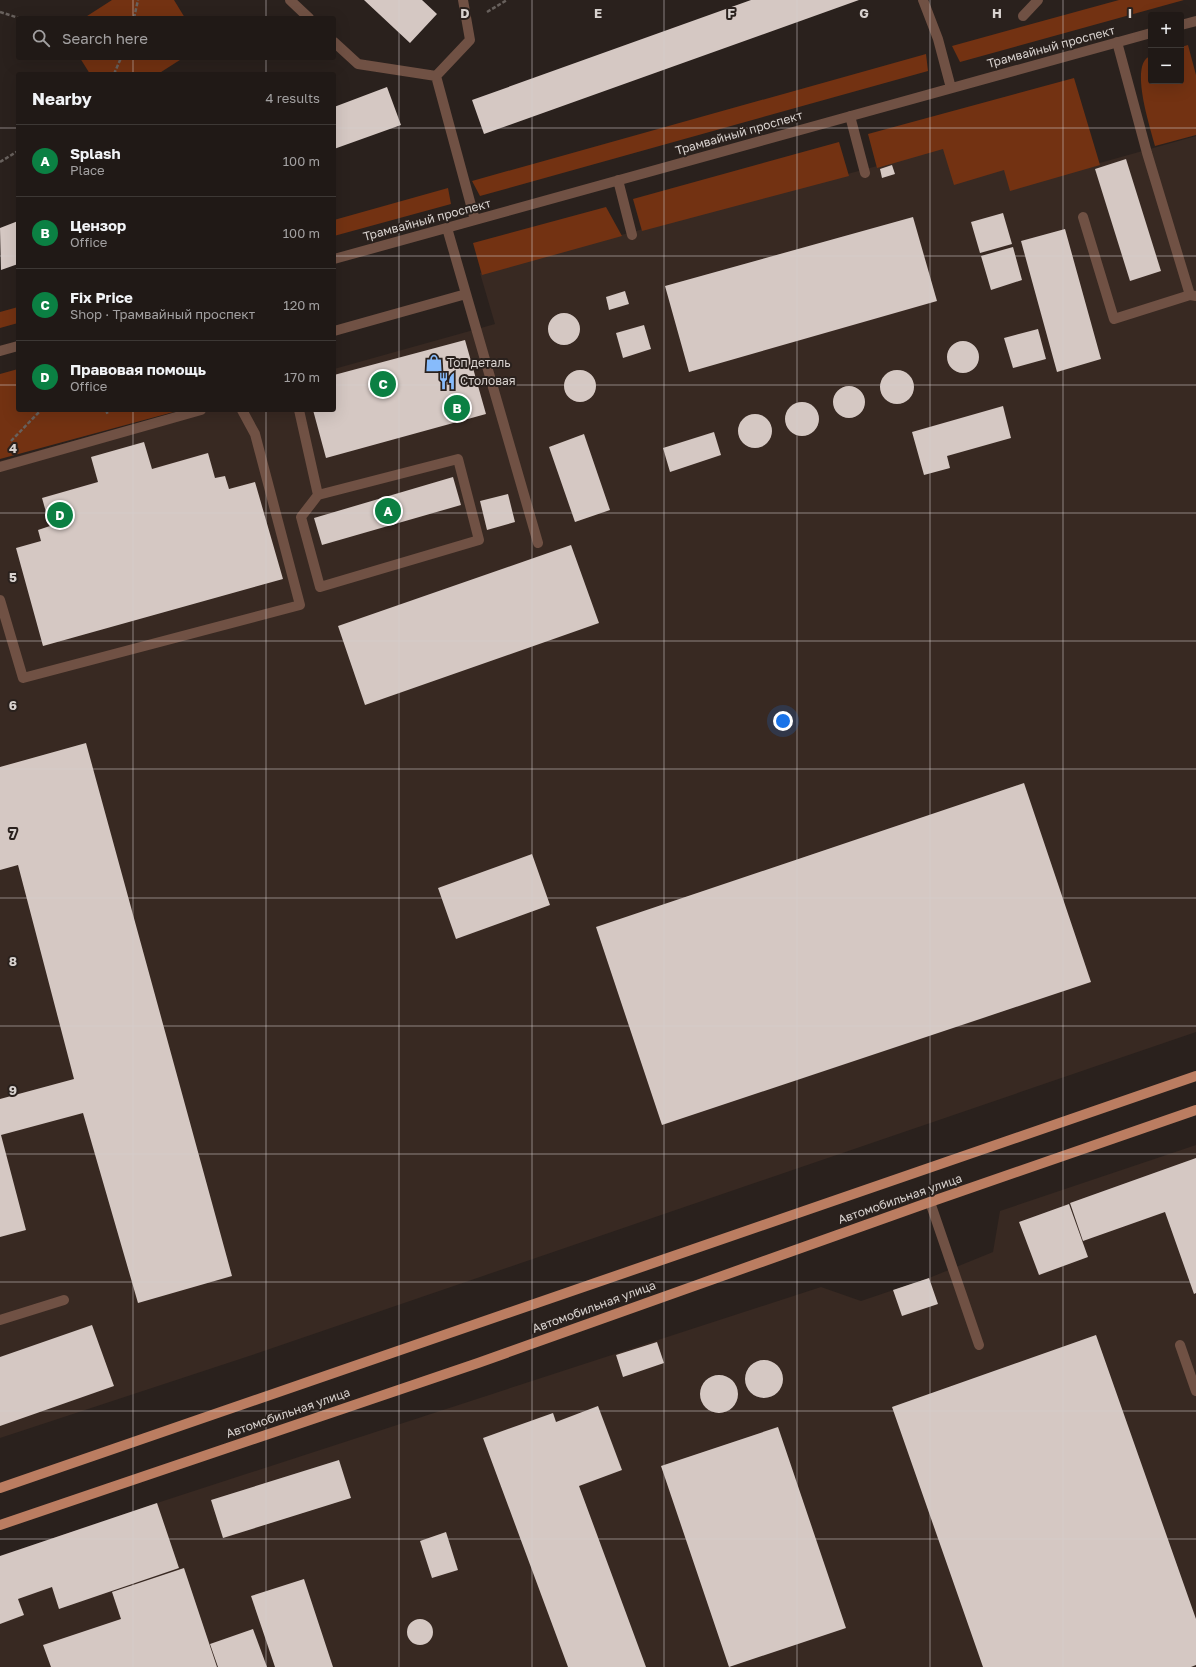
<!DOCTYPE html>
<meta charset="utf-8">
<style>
:root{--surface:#201916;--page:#2d2623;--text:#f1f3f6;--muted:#a2a0a1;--line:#3d3835;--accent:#0b8043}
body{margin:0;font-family:"Golos Text",sans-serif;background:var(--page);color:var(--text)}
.controls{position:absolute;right:12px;top:12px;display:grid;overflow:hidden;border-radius:4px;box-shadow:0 4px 16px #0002}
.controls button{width:36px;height:36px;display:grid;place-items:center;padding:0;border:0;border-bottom:1px solid var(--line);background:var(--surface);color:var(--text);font:20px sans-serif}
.you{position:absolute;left:783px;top:721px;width:14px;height:14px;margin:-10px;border:3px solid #fff;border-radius:50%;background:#1a73e8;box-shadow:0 0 0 6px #1a73e833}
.badge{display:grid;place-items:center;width:26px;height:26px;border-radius:50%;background:var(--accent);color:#fff;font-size:13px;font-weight:700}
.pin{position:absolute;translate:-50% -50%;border:2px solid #fff;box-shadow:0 1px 4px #0006}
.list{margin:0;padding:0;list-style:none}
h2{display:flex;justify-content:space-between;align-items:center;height:52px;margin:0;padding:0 16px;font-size:17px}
h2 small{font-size:13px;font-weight:400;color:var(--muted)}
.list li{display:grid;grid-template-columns:26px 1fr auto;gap:12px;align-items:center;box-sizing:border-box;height:72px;padding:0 16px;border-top:1px solid var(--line)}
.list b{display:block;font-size:15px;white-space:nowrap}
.list p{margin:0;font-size:13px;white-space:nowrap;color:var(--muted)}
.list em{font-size:13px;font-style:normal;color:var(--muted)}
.icon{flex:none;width:22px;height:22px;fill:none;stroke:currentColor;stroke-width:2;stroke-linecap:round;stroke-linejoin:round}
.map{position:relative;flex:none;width:1196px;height:1667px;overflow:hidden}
.search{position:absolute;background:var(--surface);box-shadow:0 4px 16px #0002;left:16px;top:16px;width:320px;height:44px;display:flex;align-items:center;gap:10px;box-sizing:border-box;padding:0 14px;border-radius:4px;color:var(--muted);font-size:15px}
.panel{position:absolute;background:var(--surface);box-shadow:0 4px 16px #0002;left:16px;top:72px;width:320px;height:340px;border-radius:4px}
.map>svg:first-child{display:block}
</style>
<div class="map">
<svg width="1196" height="1667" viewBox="0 0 1196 1667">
<rect width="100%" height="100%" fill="#2a211d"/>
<path fill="#382922" d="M1196,136V1032L258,1353L0,1438V461L186,410H334V369L495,324L480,273L944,148L1006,168L1011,188Z
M1196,1145V1667H0V1556L157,1503L821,1287L861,1301L929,1278L993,1252L1000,1211Z"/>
<path fill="#733212" d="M112,0H174L185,18H84Z
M1119,0H1184L960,62L952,46Z
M1188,45L1196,75V135L1155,146C1151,130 1128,62 1151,56V81H1181V47Z
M926,54L928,71L480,196L472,181Z
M80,58H183L158,74H90Z
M1074,78L1100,165L1010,191L1004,170L954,185L943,149L877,168L868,134Z
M839,142L849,176L642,231L633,199Z
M448,188L451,204L334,236V220Z
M606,207L622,236L482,275L473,243Z
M18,307V323L0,328V312Z
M18,369V410H181L0,459V374Z"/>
<path fill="#d5c8c3" d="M364,0H422L437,14L410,43Z
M751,0H859L484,134L472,100Z
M387,87L401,125L334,149V107Z
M1126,159L1161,271L1130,281L1095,169Z
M892,165L895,174L882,178L880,169Z
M1003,213L1012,244L980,253L971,222Z
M913,217L937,301L689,372L665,286Z
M18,221V264L1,270L0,228Z
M1065,229L1101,359L1057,372L1021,241Z
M1013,247L1022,280L991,290L981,256Z
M625,291L629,304L609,310L606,297Z
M548 329a16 16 0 1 1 32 0a16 16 0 1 1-32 0Z
M644,325L651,349L623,358L616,333Z
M1038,329L1046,359L1013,368L1004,338Z
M465,340L486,414L326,458L313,410H334V375Z
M947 357a16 16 0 1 1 32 0a16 16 0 1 1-32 0Z
M880 387a17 17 0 1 1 34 0a17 17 0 1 1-34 0Z
M564 386a16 16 0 1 1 32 0a16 16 0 1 1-32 0Z
M833 402a16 16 0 1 1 32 0a16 16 0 1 1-32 0Z
M785 419a17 17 0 1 1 34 0a17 17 0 1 1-34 0Z
M1003,406L1011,438L947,456L950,468L924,475L912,432Z
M738 431a17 17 0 1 1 34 0a17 17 0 1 1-34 0Z
M714,432L721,455L670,472L663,448Z
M584,434L610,510L575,522L549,447Z
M144,442L152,469L208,453L215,478L225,476L229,489L255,482L283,579L43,646L16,548L41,541L38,530L50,526L42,498L98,482L91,457Z
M453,477L461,505L322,545L314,518Z
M508,494L515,522L487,530L480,501Z
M571,545L599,623L365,705L338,626Z
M86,743L232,1276L138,1303L83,1113L1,1135L26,1230L0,1237V1099L74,1079L18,865L0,870V767Z
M1024,783L1091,982L662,1125L596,927Z
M532,854L550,905L456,939L438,888Z
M1196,1158V1293L1194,1294L1165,1212L1083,1241L1070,1203Z
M1069,1204L1088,1257L1039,1275L1019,1222Z
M929,1278L938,1304L902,1316L893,1290Z
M92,1325L114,1386L0,1426V1357Z
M1096,1335L1196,1619V1665L1191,1667H983L892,1407Z
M657,1342L664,1363L623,1377L616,1355Z
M745 1379a19 19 0 1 1 38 0a19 19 0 1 1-38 0Z
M700 1394a19 19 0 1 1 38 0a19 19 0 1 1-38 0Z
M598,1406L622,1470L579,1486L646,1667H568L483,1438L553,1413L556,1422Z
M778,1427L846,1628L729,1667L661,1466Z
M339,1460L351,1498L223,1538L211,1500Z
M157,1503L179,1568L59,1609L52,1587L18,1599L24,1615L0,1624V1556Z
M446,1532L458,1570L432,1578L420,1541Z
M184,1568L217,1667H51L43,1645L121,1619L112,1592Z
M304,1579L333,1667H275L251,1596Z
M407 1632a13 13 0 1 1 26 0a13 13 0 1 1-26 0Z
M253,1629L267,1667H218L210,1644Z"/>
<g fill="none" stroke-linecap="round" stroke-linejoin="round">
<path stroke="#68615d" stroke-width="2.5" stroke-dasharray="4 2" stroke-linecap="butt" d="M0,12L19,18
M487,12L507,0
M134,18L138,0
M114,74L121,58
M0,162L18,151
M106,410L108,415
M11,441L41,410"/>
<path stroke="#705144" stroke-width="10" d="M290,0L309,18
M463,0L470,40L436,76L475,220
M923,0L938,39L951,88
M1023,16L1038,0
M1181,25L1196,21
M334,42L358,64L436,76
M1117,42L1147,153L1190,295L1196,296
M850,116L865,173
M618,180L632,235
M1083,217L1114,319L1190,295
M447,228L538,543
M334,259L1151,33
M334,331L466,294
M0,351L18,346
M299,410L318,495L458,459L479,540L320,587L301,517L318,495
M0,467L201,410
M0,600L23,678L300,605L255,434L242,410
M930,1202L979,1345
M0,1320L64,1300
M1180,1345L1196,1391"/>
<path stroke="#bb7d61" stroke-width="10" d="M0,1488L1196,1076
M0,1525L478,1363L930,1202L1196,1110"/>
</g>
<path fill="none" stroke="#d8d2cf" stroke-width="1" stroke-opacity="0.55" d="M133,0V18M266,0V18M399,0V1667M532,0V1667M664,0V1667M797,0V1667M930,0V1667M1063,0V1667M133,58V74M266,58V74M0,128H18M334,128H1196M0,256H18M334,256H1196M0,385H18M334,385H1196M133,410V1667M266,410V1667M0,513H1196M0,641H1196M0,769H1196M0,898H1196M0,1026H1196M0,1154H1196M0,1282H1196M0,1411H1196M0,1539H1196"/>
<defs>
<g id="shop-bare" transform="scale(1.38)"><path d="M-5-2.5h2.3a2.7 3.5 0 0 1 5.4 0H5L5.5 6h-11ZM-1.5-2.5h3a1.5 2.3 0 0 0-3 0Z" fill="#87bbfb" stroke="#2a211d" stroke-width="2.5" paint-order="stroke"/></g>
<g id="restaurant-bare" transform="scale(1.38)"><path d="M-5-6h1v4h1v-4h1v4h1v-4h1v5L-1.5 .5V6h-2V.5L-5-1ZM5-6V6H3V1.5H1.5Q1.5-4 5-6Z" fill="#87bbfb" stroke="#2a211d" stroke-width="2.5" paint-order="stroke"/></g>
</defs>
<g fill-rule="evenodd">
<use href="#shop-bare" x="434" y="363"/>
<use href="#restaurant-bare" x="447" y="381"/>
</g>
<g text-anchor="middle" stroke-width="4" stroke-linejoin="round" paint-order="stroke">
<g font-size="12" fill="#d8d2cf" stroke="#2a211d">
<text transform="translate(1051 47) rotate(-15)" y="4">Трамвайный проспект</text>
<text transform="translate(739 133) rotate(-16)" y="4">Трамвайный проспект</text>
<text transform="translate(427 220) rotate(-15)" y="4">Трамвайный проспект</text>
<text transform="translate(900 1199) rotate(-19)" y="4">Автомобильная улица</text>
<text transform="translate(594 1307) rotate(-20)" y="4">Автомобильная улица</text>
<text transform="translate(288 1413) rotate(-19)" y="4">Автомобильная улица</text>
</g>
<g font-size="12" fill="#d8d2cf" stroke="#2a211d" text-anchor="start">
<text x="447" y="367">Топ деталь</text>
<text x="460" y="385">Столовая</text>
</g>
</g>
<g font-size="13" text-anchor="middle" font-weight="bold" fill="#d8d2cf" stroke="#2a211d" stroke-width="4" stroke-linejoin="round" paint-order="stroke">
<text x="465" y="18">D</text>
<text x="598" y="18">E</text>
<text x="731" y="18">F</text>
<text x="864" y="18">G</text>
<text x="997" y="18">H</text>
<text x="1130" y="18">I</text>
<text x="13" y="453">4</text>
<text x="13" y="582">5</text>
<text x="13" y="710">6</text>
<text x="13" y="838">7</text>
<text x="13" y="966">8</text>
<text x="13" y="1095">9</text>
</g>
</svg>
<div class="controls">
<button>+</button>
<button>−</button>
</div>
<div class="you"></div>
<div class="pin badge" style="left:388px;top:511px">A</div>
<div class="pin badge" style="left:457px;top:408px">B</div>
<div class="pin badge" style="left:383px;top:384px">C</div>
<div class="pin badge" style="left:60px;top:515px">D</div>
<div class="search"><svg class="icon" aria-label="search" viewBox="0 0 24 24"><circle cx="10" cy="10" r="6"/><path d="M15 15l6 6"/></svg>Search here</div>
<section class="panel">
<h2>Nearby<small>4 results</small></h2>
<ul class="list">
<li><span class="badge">A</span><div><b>Splash</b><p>Place</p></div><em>100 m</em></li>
<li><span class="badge">B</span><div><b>Цензор</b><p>Office</p></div><em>100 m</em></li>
<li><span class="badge">C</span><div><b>Fix Price</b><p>Shop · Трамвайный проспект</p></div><em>120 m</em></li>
<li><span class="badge">D</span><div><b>Правовая помощь</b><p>Office</p></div><em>170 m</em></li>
</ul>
</section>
</div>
